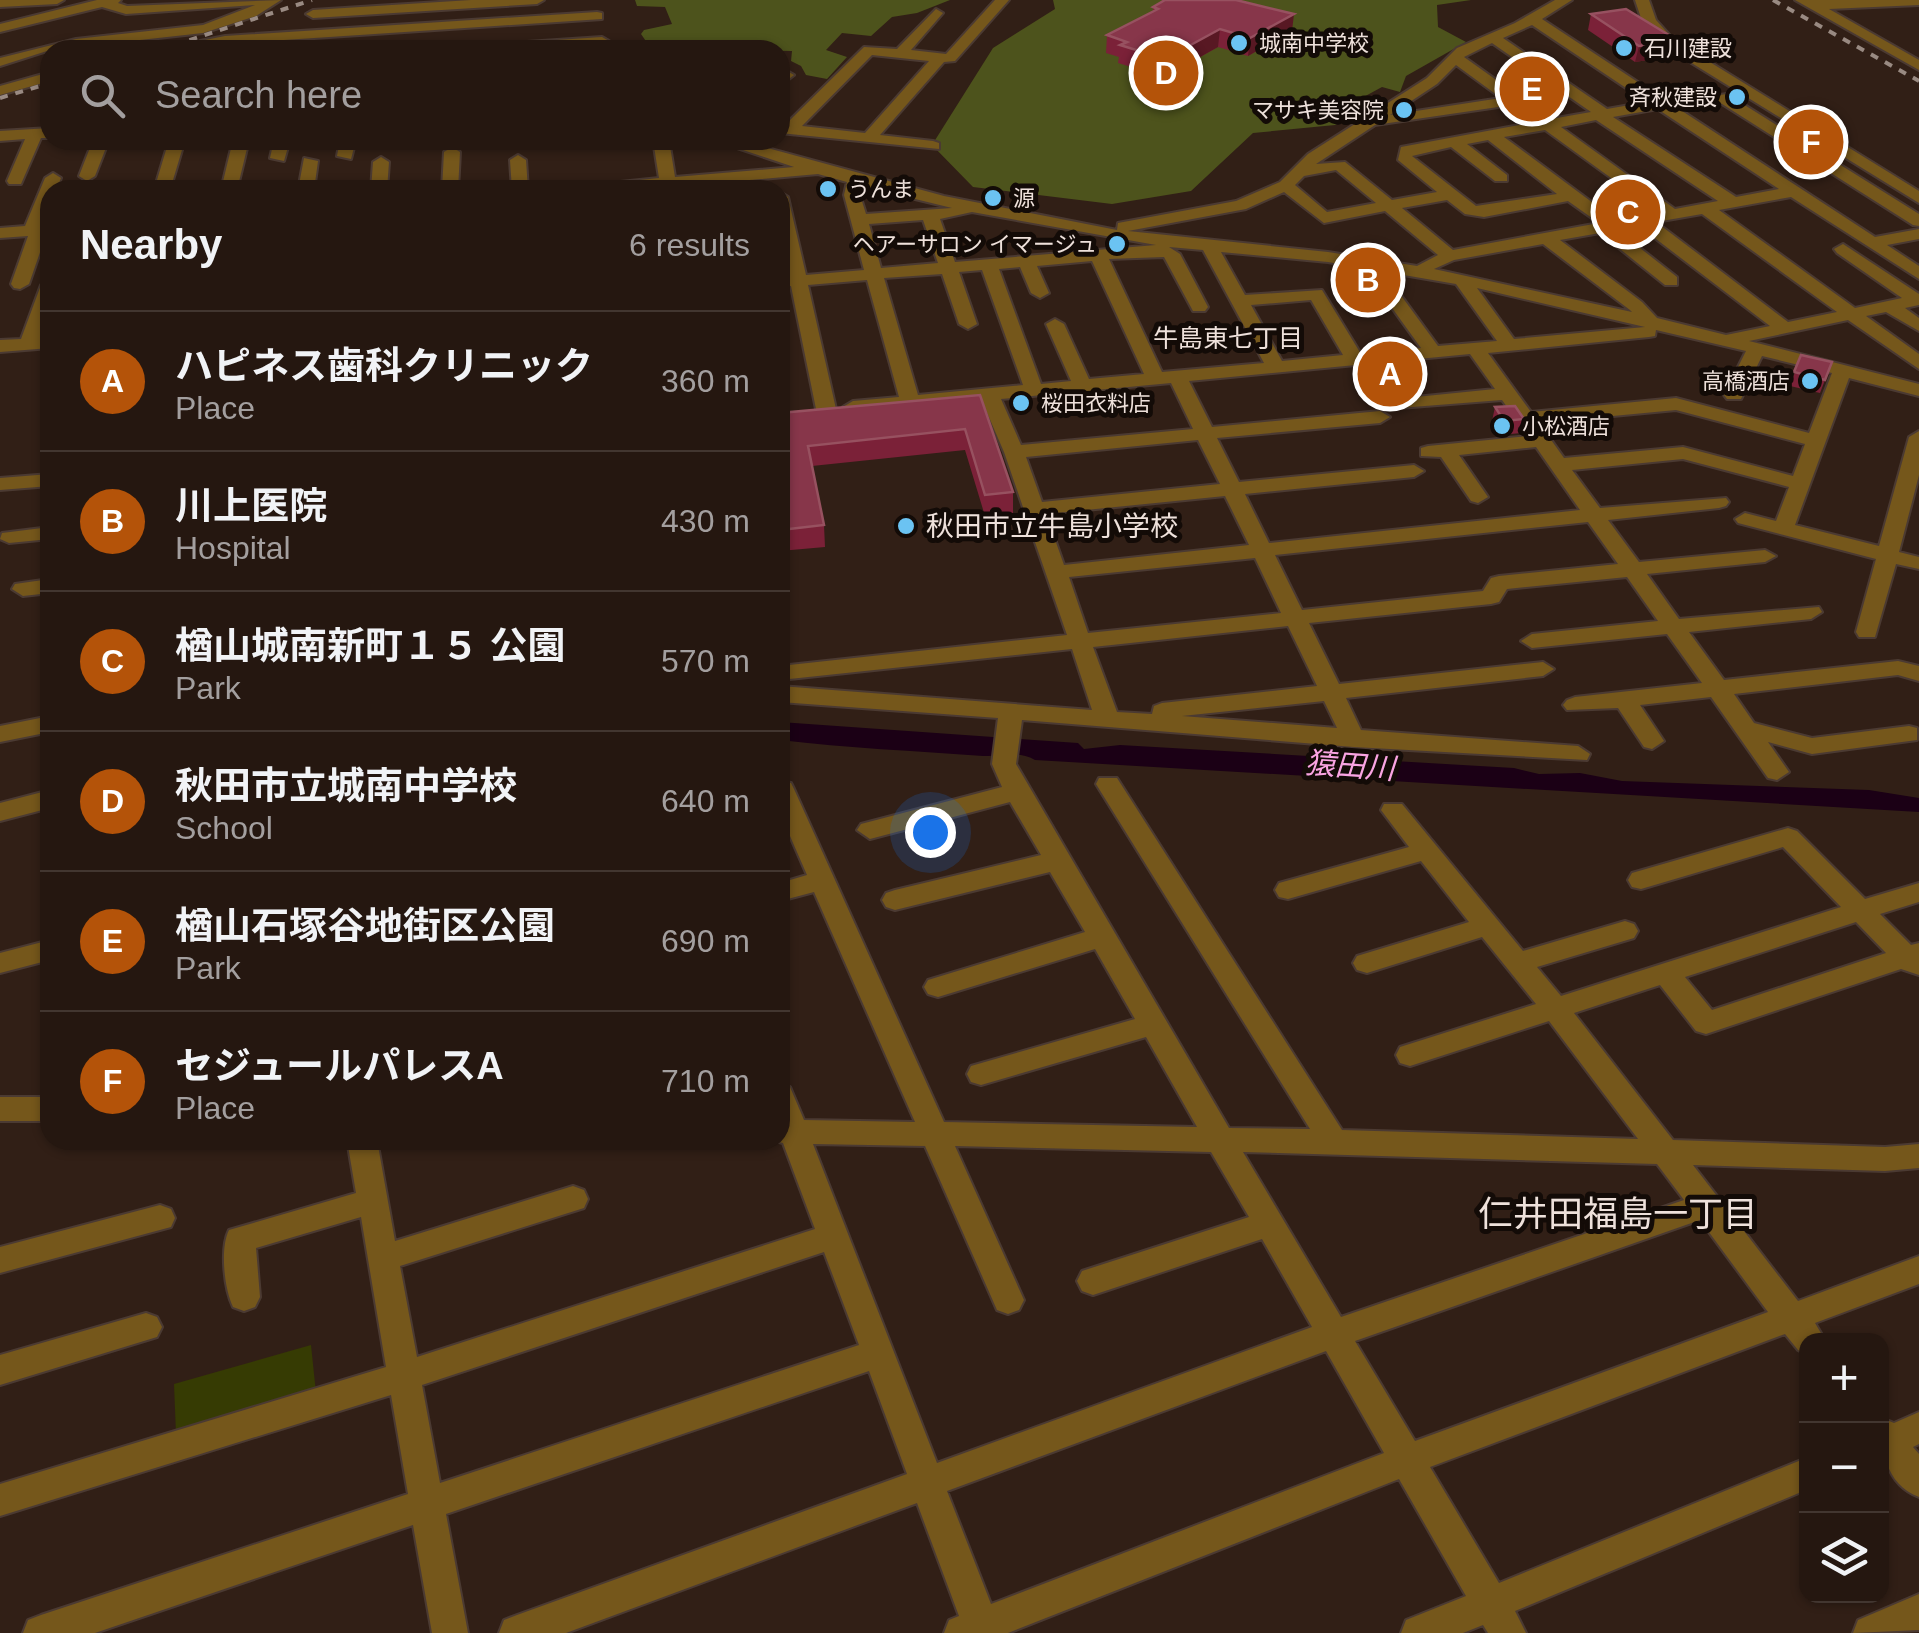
<!DOCTYPE html>
<meta charset="utf-8">
<style>
:root{--surface:#251710;--page:#2d2019;--text:#f1f3f6;--muted:#a39f9f;--line:#423630;--accent:#b45309}
body{margin:0;font-family:Arial,"Noto Sans JP",sans-serif;background:var(--page);color:var(--text)}
.controls{position:absolute;right:30px;bottom:30px;display:grid;overflow:hidden;border-radius:20px;box-shadow:0 2px 8px #0004}
.controls button{width:90px;height:90px;display:grid;place-items:center;padding:0;border:0;border-bottom:2px solid var(--line);background:var(--surface);color:var(--text);font:50px sans-serif}
.you{position:absolute;left:930px;top:832px;width:35px;height:35px;margin:-25px;border:8px solid #fff;border-radius:50%;background:#1a73e8;box-shadow:0 0 0 15px #1a73e833}
.badge{display:grid;place-items:center;width:65px;height:65px;border-radius:50%;background:var(--accent);color:#fff;font-size:32px;font-weight:700}
.pin{position:absolute;translate:-50% -50%;border:5px solid #fff;box-shadow:0 2px 10px #0006}
.list{margin:0;padding:0;list-style:none}
h2{display:flex;justify-content:space-between;align-items:center;height:130px;margin:0;padding:0 40px;font-size:42px}
h2 small{font-size:32px;font-weight:400;color:var(--muted)}
.list li{display:grid;grid-template-columns:65px 1fr auto;gap:30px;align-items:center;box-sizing:border-box;height:140px;padding:0 40px;border-top:2px solid var(--line)}
.list b{display:block;font-size:38px;white-space:nowrap}
.list p{margin:0;font-size:32px;white-space:nowrap;color:var(--muted)}
.list em{font-size:32px;font-style:normal;color:var(--muted)}
.icon{flex:none;width:55px;height:55px;fill:none;stroke:currentColor;stroke-width:2;stroke-linecap:round;stroke-linejoin:round}
.map{position:relative;flex:none;width:1919px;height:1633px;overflow:hidden}
.search{position:absolute;background:var(--surface);box-shadow:0 2px 8px #0004;left:40px;top:40px;width:750px;height:110px;display:flex;align-items:center;gap:25px;box-sizing:border-box;padding:0 35px;border-radius:30px;color:var(--muted);font-size:38px}
.panel{position:absolute;background:var(--surface);box-shadow:0 2px 8px #0004;left:40px;top:180px;width:750px;height:970px;border-radius:30px}
.map>svg:first-child{display:block}
</style>
<div class="map">
<svg width="1919" height="1633" viewBox="0 0 1919 1633">
<rect width="100%" height="100%" fill="#311f16"/>
<path fill="#363b03" d="M311,1345L316,1393L176,1434L174,1384Z"/>
<path fill="#4d531c" d="M635,0H950L917,13L892,17L871,36L842,33L826,50L847,57L827,79L806,75L801,66L791,61L792,51L732,50L730,46L711,50H652L641,34L644,30L672,24L665,7L637,6Z
M1053,0H1471L1437,5L1438,27L1466,42L1406,76L1400,92L1382,87L1347,106L1358,114L1335,125L1253,133L1191,191L1112,204L973,187L932,145L993,48L1055,9Z"/>
<path fill="#1b0015" d="M780,722L1078,743L1084,749L1120,745L1514,768L1539,774L1580,773L1622,781L1869,790L1919,798V812L1035,760C1017,750 1002,757 983,756C915,751 847,748 780,740Z"/>
<g fill="none" stroke-linecap="round" stroke-linejoin="round">
<g stroke="#4b3a32" stroke-width="4">
<path id="minor" d="M0,0H64L57,4L0,7Z
M97,0H121L118,3L127,6L281,0L256,16L203,33L50,50L0,66V58L76,39L203,25L255,5L126,14L102,7L0,32V24Z
M471,0H544L537,4L313,18L306,14L313,10Z
M995,0H1009L955,61L944,62L880,135L933,141L939,143V149L780,133V123L786,124L864,47L897,49L936,9L943,13L911,50L946,54ZM872,55L929,61L865,133L802,126Z
M1555,0H1572L1542,19L1668,102L1727,94L1919,214V226L1913,225L1719,102L1679,109L1875,237L1919,229V239L1887,245L1919,266V279L1791,197L1719,210L1855,308L1902,298L1837,253L1834,249L1843,244L1919,294V305L1905,308L1919,318V331L1886,312L1866,316L1919,354V369L1848,320L1749,341L1919,384V396L1849,378L1795,525L1879,546L1909,437L1919,431V475L1899,552L1919,557V569L1896,564L1875,637H1859L1856,632L1876,559L1738,523L1735,519L1745,513L1776,521L1789,487L1683,459L1572,470L1600,508L1726,498L1729,502L1726,506L1719,508L1608,520L1639,562L1765,550L1776,556L1765,562L1647,574L1679,619L1819,607L1822,612L1811,619L1689,632L1724,680L1898,661L1919,666V681L1898,675L1734,694L1754,723L1812,738L1909,726L1917,728V740L1812,754L1768,742L1789,772L1777,780L1768,778L1711,697L1640,705L1664,741L1652,749L1644,747L1618,708L1567,710L1563,705L1567,700L1575,697L1702,683L1667,634L1532,648L1521,641L1532,634L1658,621L1627,577L1507,589L1499,602L1491,604L1309,623L1339,684L1543,662L1554,669L1543,676L1346,698L1361,730L1578,746L1590,754L1587,760L1354,747L1022,720L1016,764L1229,1128L1310,1129L1096,784L1099,778H1117L1342,1130L1638,1139L1549,1021L1410,1066L1400,1063L1396,1055L1400,1047L1536,1004L1482,937L1367,973L1357,970L1353,963L1357,956L1469,922L1421,861L1288,899L1279,897L1275,890L1279,883L1409,847L1381,810L1384,804H1402L1523,951L1625,921L1634,924L1638,931L1634,938L1537,967L1561,996L1841,907L1783,847L1641,889L1632,887L1628,880L1632,873L1788,828L1797,831L1865,899L1919,883V902L1880,914L1911,945L1919,943V975L1901,969L1706,1034L1696,1031L1660,985L1574,1013L1673,1140L1885,1147L1919,1144V1168L1885,1171L1693,1165L1798,1301L1919,1256V1284L1815,1323L1825,1340H1806V1354L1798,1350L1785,1334L1430,1467L1499,1583L1806,1458V1490L1515,1611L1526,1633H1488L1483,1625L1463,1633H1401L1406,1620L1466,1596L1399,1479L1008,1633H944L949,1620L959,1616L917,1503L566,1633H499L504,1620L517,1615L907,1474L869,1371L446,1514L468,1633H432L413,1525L95,1633H23L28,1620L41,1615L408,1494L391,1395L0,1516V1484L386,1367L361,1217L256,1248L260,1297L255,1307L244,1311L233,1307C224,1288 220,1248 229,1230L356,1193L347,1140H377L395,1241L573,1186L584,1190L588,1199L584,1208L400,1266L417,1357L815,1229L783,1143L771,1140H780V1083L790,1087L804,1120L915,1122L814,892L780,901V883L807,875L780,813V781L791,783L794,789L944,1122L1197,1127L1146,1037L981,1085L971,1082L967,1074L971,1066L1135,1019L1095,949L938,997L928,994L924,987L928,980L1085,932L1050,872L895,910L886,907L882,900L886,893L895,890L1041,855L1010,802L870,839L857,830L861,824L1002,787L992,764L998,718L780,702V686L1092,710L1072,649L780,680V666L1067,635L1004,452L982,401L853,413L843,407L853,401L899,397L867,280L808,285L836,409L826,415L816,409L791,286L780,287V277L788,276L780,236V192L788,197L806,275L864,270L844,195L847,182L818,174L636,190H570L572,187L659,178L653,140H669L675,177L794,167L713,140H738L944,196L1117,230L1118,223L1236,201L1280,182L1308,154L1427,78L1457,48L1515,23ZM1532,25L1647,102L1607,109L1503,38ZM1492,43L1591,112L1551,119L1464,57ZM1456,65L1501,98L1390,115L1437,84ZM1512,105L1535,122L1401,147L1398,160L1437,192L1392,200L1345,162L1316,164L1375,125ZM1658,109L1659,110L1779,189L1736,197L1613,117ZM1596,120L1718,201L1675,209L1561,127ZM1545,130L1658,212L1616,220L1504,137ZM1488,140L1557,194L1476,206L1412,156L1451,147L1495,181H1507V175L1467,144ZM1336,170L1376,203L1327,212L1295,185L1304,176ZM862,186L952,208L866,214L860,195ZM1284,192L1324,223L1385,211L1438,255L1417,266L1328,252L1128,231L1246,209ZM1447,200L1465,214L1484,217L1568,201L1599,223L1453,250L1402,208ZM972,212L1156,245L955,262L940,219ZM1702,214L1837,312L1788,322L1656,222ZM923,220L938,263L881,268L869,224ZM1639,226L1770,326L1726,335L1657,318L1642,302L1560,240L1600,233L1665,285H1677V277L1617,230ZM1543,244L1630,310L1632,312L1434,269L1454,260ZM1169,247L1203,250L1264,363L1162,372L1109,259L1164,257L1193,311H1205L1208,307L1180,254ZM1221,252L1328,262L1456,284L1497,341L1438,346L1397,290L1391,289L1382,294L1421,348L1361,354L1322,290L1245,295ZM1092,261L1144,374L1089,379L1064,324L1055,319L1046,324L1071,381L1041,384L999,269L1020,267L1031,293L1040,298L1049,293L1037,266ZM982,270L1023,385L918,395L884,278L942,274L959,324L968,329L977,324L959,272ZM1477,288L1645,327L1514,339ZM1311,300L1343,355L1282,361L1251,305ZM1656,330L1746,351L1724,395L1727,399H1741L1762,356L1832,373L1809,433L1676,398L1531,412L1488,353L1649,337L1655,336ZM1470,354L1495,389L1406,398L1396,404L1399,408L1502,400L1528,436L1428,446L1421,448V456L1441,457L1471,501L1478,503L1488,497L1459,455L1536,447L1580,510L1269,543L1245,494L1414,477L1424,471L1414,465L1239,482L1217,438L1380,423L1390,417L1380,411L1212,427L1189,381ZM1171,383L1193,429L1021,445L1001,399ZM1676,410L1805,444L1793,476L1683,447L1564,458L1539,423ZM1198,440L1220,484L1042,502L1026,457ZM1225,496L1249,545L1064,565L1046,514ZM1588,522L1618,564L1499,576L1491,578L1483,591L1302,610L1275,555ZM1255,558L1281,613L1088,633L1069,577ZM1288,626L1317,686L1162,703L1154,706L1152,714L1117,712L1093,647ZM1324,701L1337,728L1182,716ZM1856,922L1886,953L1712,1010L1685,977ZM813,1144L925,1146L997,1310L1008,1314L1019,1310L1024,1300L955,1146L1211,1152L1249,1217L1082,1271L1077,1281L1082,1291L1093,1295L1262,1239L1312,1327L937,1463ZM1243,1152L1657,1164L1684,1200L1341,1317ZM1700,1220L1768,1312L1415,1441L1355,1341ZM824,1252L859,1345L440,1483L422,1385ZM1326,1351L1384,1453L991,1604L947,1491Z
M1635,0H1649L1656,20L1674,40L1919,191V203L1664,46L1642,21Z
M1795,0H1919V5L1829,9L1919,60V70Z
M597,12L602,13V19L225,44L195,50L200,41L225,36Z
M602,37L609,41L607,44L462,50L469,46Z
M787,71L794,75L780,86V74Z
M50,72V81L0,95V86Z
M50,128V138H41L21,184H9L7,181L25,139L0,141V131Z
M93,140H109L95,176L87,181L79,176Z
M169,140H185L170,190H154Z
M233,140H249L237,190H221Z
M274,140H290L284,161L270,158Z
M340,140H356L351,159L337,156Z
M411,140H427V144L413,147Z
M452,147L460,152L458,190H442L444,152Z
M518,155L526,160L528,190H512L510,160Z
M381,157L389,162L387,190H371L373,162Z
M304,158L318,161L314,190H298Z
M53,173L61,178L56,190H50V206L43,225L50,226V234L46,235L29,284L20,289L14,288L11,284L28,236L0,238V228L25,226L45,178Z
M50,280V309L40,337L50,336V348L0,352V340L21,339L41,285Z
M50,474V486L0,490V478Z
M50,527V539L9,543L0,539L2,533Z
M50,579V593L23,596L12,589L15,584Z
M50,716V732L0,742V726Z
M50,790V808L0,821V803Z
M50,940V960L0,973V953Z
M0,1097H50V1121H0Z
M160,1205L171,1209L175,1218L171,1227L0,1273V1247Z
M146,1313L157,1317L162,1327L157,1337L0,1385V1355Z
M1919,1412V1444L1913,1447L1919,1454V1497C1884,1483 1882,1450 1882,1418L1894,1423Z
M1919,1594V1630L1853,1633L1858,1620Z"/>
</g>
<use href="#minor" fill="#75571b" fill-rule="evenodd"/>
<path stroke="#998a82" stroke-width="4" stroke-dasharray="8 8" stroke-linecap="butt" d="M1773,0L1919,81
M159,50L312,0
M0,98L50,83"/>
</g>
<path fill="#7b2138" d="M1162,0H1236L1292,31L1248,56L1218,47L1164,77L1118,63L1119,57L1106,53L1107,35L1153,11V7L1162,3Z
M1591,14L1673,56L1635,62L1588,30Z
M1801,355L1832,362L1820,393L1790,386Z
M980,395L1013,492V513L985,516L965,450L812,466L824,525L825,547L780,551V413Z
M1495,407L1524,419L1521,433L1501,435L1492,421Z"/>
<path fill="#581823" d="M1294,14L1292,31L1248,56L1250,38Z
M1220,29L1218,47L1164,77L1165,59Z
M1677,40L1673,56L1635,62L1639,46Z"/>
<path fill="#87364a" stroke="#975160" stroke-width="2.5" d="M1165,0H1236L1294,14L1250,38L1220,29L1165,59L1120,45L1127,42L1107,35L1158,9L1153,7Z
M1626,9L1677,40L1639,46L1591,14Z
M1801,355L1832,362L1825,380L1794,372Z
M980,395L1013,492L985,495L965,429L808,446L824,525L780,530V413Z
M1515,406L1524,419L1504,421L1495,407Z"/>
<g fill="#6bc3f2" stroke="#130b07" stroke-width="4">
<circle cx="1239" cy="43" r="10"/>
<circle cx="1624" cy="48" r="10"/>
<circle cx="1737" cy="97" r="10"/>
<circle cx="1404" cy="110" r="10"/>
<circle cx="828" cy="189" r="10"/>
<circle cx="993" cy="198" r="10"/>
<circle cx="1117" cy="244" r="10"/>
<circle cx="1810" cy="381" r="10"/>
<circle cx="1021" cy="403" r="10"/>
<circle cx="1502" cy="426" r="10"/>
<circle cx="906" cy="526" r="10"/>
</g>
<g text-anchor="middle" stroke-width="10" stroke-linejoin="round" paint-order="stroke">
<g font-size="22" fill="#eee1db" stroke="#130b07" text-anchor="start">
<text x="1259" y="51">城南中学校</text>
<text x="1644" y="56">石川建設</text>
<text x="1717" y="105" text-anchor="end">斉秋建設</text>
<text x="1384" y="118" text-anchor="end">マサキ美容院</text>
<text x="848" y="197">うんま</text>
<text x="1013" y="206">源</text>
<text x="1097" y="252" text-anchor="end">ヘアーサロン イマージュ</text>
<text x="1790" y="389" text-anchor="end">高橋酒店</text>
<text x="1041" y="411">桜田衣料店</text>
<text x="1522" y="434">小松酒店</text>
</g>
<g font-size="25" fill="#eee1db" stroke="#130b07">
<text x="1228" y="347">牛島東七丁目</text>
</g>
<g font-size="28" fill="#eee1db" stroke="#130b07" text-anchor="start">
<text x="926" y="536">秋田市立牛島小学校</text>
</g>
<g font-size="30" font-style="italic" fill="#f9a4e2" stroke="#130b07">
<text transform="translate(1350 766) rotate(4)" y="10">猿田川</text>
</g>
<g font-size="35" fill="#eee1db" stroke="#130b07">
<text x="1618" y="1226">仁井田福島一丁目</text>
</g>
</g>
</svg>
<div class="controls">
<button>+</button>
<button>−</button>
<button><svg class="icon" aria-label="layers" viewBox="0 0 24 24"><path d="M12 4l9 5-9 5-9-5zM3 14l9 5 9-5"/></svg></button>
</div>
<div class="you"></div>
<div class="pin badge" style="left:1390px;top:374px">A</div>
<div class="pin badge" style="left:1368px;top:280px">B</div>
<div class="pin badge" style="left:1628px;top:212px">C</div>
<div class="pin badge" style="left:1166px;top:73px">D</div>
<div class="pin badge" style="left:1532px;top:89px">E</div>
<div class="pin badge" style="left:1811px;top:142px">F</div>
<div class="search"><svg class="icon" aria-label="search" viewBox="0 0 24 24"><circle cx="10" cy="10" r="6"/><path d="M15 15l6 6"/></svg>Search here</div>
<section class="panel">
<h2>Nearby<small>6 results</small></h2>
<ul class="list">
<li><span class="badge">A</span><div><b>ハピネス歯科クリニック</b><p>Place</p></div><em>360 m</em></li>
<li><span class="badge">B</span><div><b>川上医院</b><p>Hospital</p></div><em>430 m</em></li>
<li><span class="badge">C</span><div><b>楢山城南新町１５ 公園</b><p>Park</p></div><em>570 m</em></li>
<li><span class="badge">D</span><div><b>秋田市立城南中学校</b><p>School</p></div><em>640 m</em></li>
<li><span class="badge">E</span><div><b>楢山石塚谷地街区公園</b><p>Park</p></div><em>690 m</em></li>
<li><span class="badge">F</span><div><b>セジュールパレスA</b><p>Place</p></div><em>710 m</em></li>
</ul>
</section>
</div>
